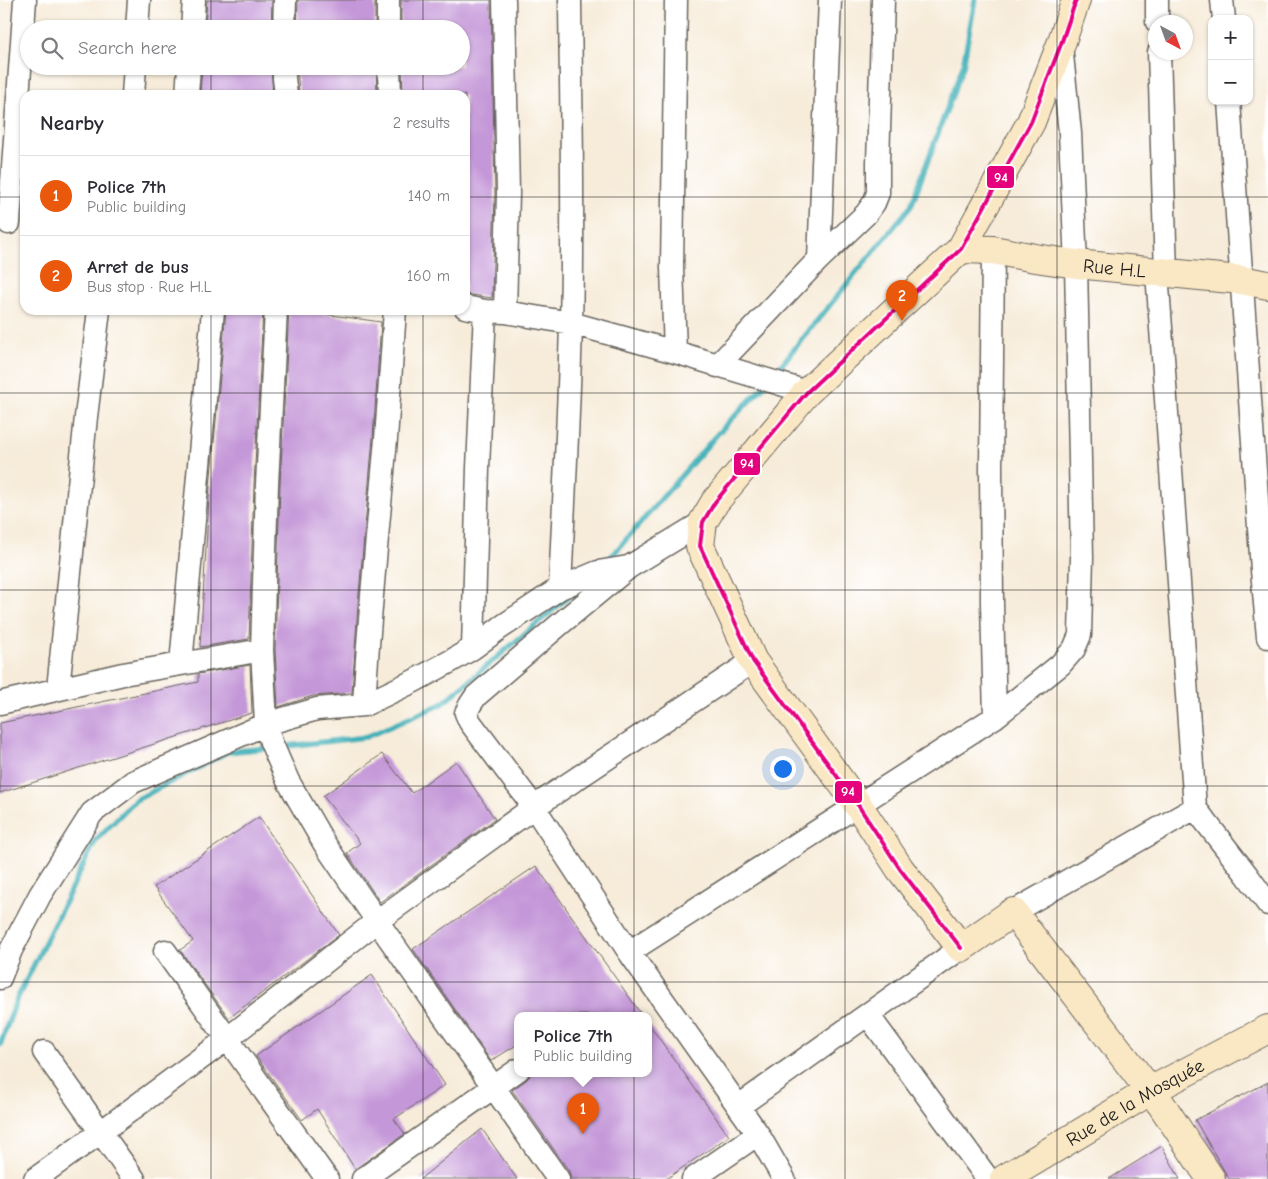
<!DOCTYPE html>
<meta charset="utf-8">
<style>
:root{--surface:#fff;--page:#f2f2f3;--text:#2b2b33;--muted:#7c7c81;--line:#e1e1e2;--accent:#ea580c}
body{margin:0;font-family:"Comic Neue",sans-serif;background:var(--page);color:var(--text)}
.controls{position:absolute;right:15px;top:15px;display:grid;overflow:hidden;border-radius:10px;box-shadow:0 1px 4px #0004}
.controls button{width:45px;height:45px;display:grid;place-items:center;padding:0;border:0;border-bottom:1px solid var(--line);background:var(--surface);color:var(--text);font:25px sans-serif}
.compass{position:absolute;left:1148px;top:15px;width:45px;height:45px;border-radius:50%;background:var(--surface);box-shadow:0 1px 4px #0004;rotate:139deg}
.you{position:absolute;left:782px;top:768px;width:18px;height:18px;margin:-12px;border:4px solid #fff;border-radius:50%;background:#1a73e8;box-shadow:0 0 0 8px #1a73e833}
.badge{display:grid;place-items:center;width:32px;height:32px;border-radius:50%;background:var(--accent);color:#fff;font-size:16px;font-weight:700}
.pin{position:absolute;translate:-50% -41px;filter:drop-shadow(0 1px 2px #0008)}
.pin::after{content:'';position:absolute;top:26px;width:18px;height:15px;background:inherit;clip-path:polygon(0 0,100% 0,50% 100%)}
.popup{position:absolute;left:514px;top:1012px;width:138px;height:65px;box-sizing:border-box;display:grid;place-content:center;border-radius:10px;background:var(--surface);filter:drop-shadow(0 1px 4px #0005);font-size:16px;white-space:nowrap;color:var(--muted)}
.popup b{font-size:19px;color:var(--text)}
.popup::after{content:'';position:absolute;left:50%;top:100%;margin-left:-10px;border:10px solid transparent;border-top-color:var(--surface)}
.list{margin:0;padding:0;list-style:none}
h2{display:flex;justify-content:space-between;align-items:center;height:65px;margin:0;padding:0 20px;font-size:21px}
h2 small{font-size:16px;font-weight:400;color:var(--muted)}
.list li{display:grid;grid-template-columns:32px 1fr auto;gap:15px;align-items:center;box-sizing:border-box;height:80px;padding:0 20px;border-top:1px solid var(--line)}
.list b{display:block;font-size:19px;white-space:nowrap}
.list p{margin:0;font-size:16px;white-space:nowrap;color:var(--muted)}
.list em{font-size:16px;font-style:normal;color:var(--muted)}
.icon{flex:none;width:28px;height:28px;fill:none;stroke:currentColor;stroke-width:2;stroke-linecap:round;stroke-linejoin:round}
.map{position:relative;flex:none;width:1268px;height:1179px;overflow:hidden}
.search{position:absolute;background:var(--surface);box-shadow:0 1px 4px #0004;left:20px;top:20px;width:450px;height:55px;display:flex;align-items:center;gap:12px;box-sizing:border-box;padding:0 18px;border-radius:28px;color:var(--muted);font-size:19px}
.panel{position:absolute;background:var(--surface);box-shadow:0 1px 4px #0004;left:20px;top:90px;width:450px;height:225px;border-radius:15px}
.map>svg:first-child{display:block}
</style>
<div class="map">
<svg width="1268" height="1179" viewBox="0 0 1268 1179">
<rect width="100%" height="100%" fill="#fff"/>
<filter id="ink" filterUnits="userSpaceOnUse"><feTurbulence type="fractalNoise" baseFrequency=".02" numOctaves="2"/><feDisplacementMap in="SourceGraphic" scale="10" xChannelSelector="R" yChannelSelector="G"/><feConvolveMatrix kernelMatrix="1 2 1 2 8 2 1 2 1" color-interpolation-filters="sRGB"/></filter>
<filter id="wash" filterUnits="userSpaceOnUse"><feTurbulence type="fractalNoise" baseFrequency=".0096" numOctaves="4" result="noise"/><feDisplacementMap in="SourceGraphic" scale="20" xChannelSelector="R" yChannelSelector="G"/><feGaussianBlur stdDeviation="1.12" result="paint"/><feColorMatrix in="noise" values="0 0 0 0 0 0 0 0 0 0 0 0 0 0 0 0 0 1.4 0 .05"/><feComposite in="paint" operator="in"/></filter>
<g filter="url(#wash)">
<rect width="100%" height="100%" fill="#f7ecda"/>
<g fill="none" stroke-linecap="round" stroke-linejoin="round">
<path stroke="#3fb0b9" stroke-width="5.5" d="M773,376L798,344L911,206L963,66L975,0
M605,564L720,431L765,385
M279,747L366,737L442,704L574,592
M0,1045L16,1001L95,841L134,801L227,752L268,748"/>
</g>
<g id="blocks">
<path fill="#c497d8" d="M207,0H272L271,29H205Z
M298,0H375V29H297Z
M401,0H491L495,193L492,298L465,294V95H403L402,66H461V29H401Z
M202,66H271L273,95H200Z
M297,66H376L377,95H299Z
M226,310H263L254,484L249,639L200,647L209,498Z
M289,310H296L381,322L373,438L358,604L352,693L313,696L278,707L275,650L280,485Z
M250,665L252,713L0,793V723L198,682V674Z
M382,754L412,793L456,761L495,819L380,902L347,853L360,843L323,796Z
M259,817L339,935L229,1018L180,950L193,941L154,887Z
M536,866L642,1015H518V1044L491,1061L413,949Z
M372,975L445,1085L394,1119L405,1134L355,1169L317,1109L302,1120L256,1056Z
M648,1023L729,1136L666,1179H571L569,1171L512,1090L526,1080L530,1076V1073H648Z
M1268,1082V1179H1229L1195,1120Z
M482,1129L517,1179H420Z
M1162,1146L1180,1179H1109Z"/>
</g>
</g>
<g filter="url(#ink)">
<use href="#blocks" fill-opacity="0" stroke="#69655e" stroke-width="1"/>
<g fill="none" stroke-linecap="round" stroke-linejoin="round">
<g stroke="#69655e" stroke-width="25">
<path id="street" d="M388,0V29
M504,0L508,193L505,312
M1157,0V22
M1222,0L1224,19
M137,29L139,0
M192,29L194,0
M284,29L285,0
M1159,52L1166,273
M284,66V78L286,95
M389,66L390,95
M133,95L135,66
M187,95L189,66
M1229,101L1262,570L1268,637
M9,223L25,0
M993,250L991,469L992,603L995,717
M819,259L830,0
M1157,272L1195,808
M465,307L485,311L505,312L571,323L675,352L807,392
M276,310L267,484L262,650L266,724L271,742L288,781L324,843L377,921L558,1179
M675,352L672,267L676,0
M717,366L819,259L866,214L874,203L878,193V163L883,0
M703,522L629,567L560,624L476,696L470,705L466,713L470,722L534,807L629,952L758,1134L784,1179
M560,588C564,499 569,411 571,322C574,215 571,107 570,0
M473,648L478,468L485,311
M181,664L213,310
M58,689L86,417L99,310
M0,703L123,674L262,650
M364,705L414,681L451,661L473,648L500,628L560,588L598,572L628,567
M1013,912L1195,808L1247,875L1268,904
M165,951L327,1179
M629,952L995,717L1060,665L1074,649L1080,635L1082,557L1076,264L1070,133L1061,45
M0,978L11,950L40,895L92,813L133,782L266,724L317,709L364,705C369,616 378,528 386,439C389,396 392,353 395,310
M868,1015L988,1179
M44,1052L134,1179
M739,1106L961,948
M35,1179L101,1132L227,1039L377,921L534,807L753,661
M363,1179L518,1070
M693,1179L758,1134"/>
</g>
<g stroke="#69655e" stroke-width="30">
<g id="secondary">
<path d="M1076,0L1061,44L1031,122L961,249L807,392L715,502L703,522L700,546L753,661L858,805L900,869L961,948L1013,912L1150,1091L1161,1104L1211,1179"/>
<path id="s1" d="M961,249L993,250L1035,258L1076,264L1241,280L1268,285"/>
<path id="s2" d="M1004,1179L1150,1091L1268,1029"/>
</g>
</g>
<use href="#street" stroke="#fff" stroke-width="22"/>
<use href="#secondary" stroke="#fae7c3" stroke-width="28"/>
<g stroke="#fff" stroke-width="8">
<path id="bus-1" d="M961,948L900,869L858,805L753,661L700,546L703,522L715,502L807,392L961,249L1031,122L1061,44L1076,0"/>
</g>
<use href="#bus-1" stroke="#e5007d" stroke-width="4"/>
</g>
</g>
<path fill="none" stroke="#1c1c1c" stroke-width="1" stroke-opacity="0.55" d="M211,0V29M423,0V29M634,0V1179M845,0V1179M1057,0V1179M211,66V95M423,66V95M0,197H25M465,197H1268M211,310V1179M423,310V1179M0,393H1268M0,590H1268M0,786H1268M0,982H1268"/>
<g text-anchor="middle" stroke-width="4" stroke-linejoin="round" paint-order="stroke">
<g font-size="19" fill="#1c1c1c" stroke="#fff">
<text dy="7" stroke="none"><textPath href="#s1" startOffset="155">Rue H.L</textPath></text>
<text dy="7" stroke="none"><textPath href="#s2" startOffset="152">Rue de la Mosquée</textPath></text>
</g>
</g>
<g stroke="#fff" stroke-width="2">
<rect x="986" y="165" width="29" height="24" rx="5" fill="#e5007d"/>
<rect x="733" y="452" width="28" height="24" rx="5" fill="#e5007d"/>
<rect x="834" y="780" width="29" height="24" rx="5" fill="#e5007d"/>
</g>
<g font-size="14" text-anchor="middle" font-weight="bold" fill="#fff">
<text x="1001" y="182">94</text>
<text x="747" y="468">94</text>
<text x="848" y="796">94</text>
</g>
</svg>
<div class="controls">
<button>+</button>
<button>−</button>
</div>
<svg class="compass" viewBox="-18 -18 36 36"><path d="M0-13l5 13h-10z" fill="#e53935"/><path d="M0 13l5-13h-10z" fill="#7c7c81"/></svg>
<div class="you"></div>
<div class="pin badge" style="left:583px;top:1134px">1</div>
<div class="popup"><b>Police 7th</b>Public building</div>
<div class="pin badge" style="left:902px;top:321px">2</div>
<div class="search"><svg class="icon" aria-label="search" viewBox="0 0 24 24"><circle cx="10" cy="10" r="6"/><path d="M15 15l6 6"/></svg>Search here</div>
<section class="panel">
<h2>Nearby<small>2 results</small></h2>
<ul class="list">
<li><span class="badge">1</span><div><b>Police 7th</b><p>Public building</p></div><em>140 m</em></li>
<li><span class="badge">2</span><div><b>Arret de bus</b><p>Bus stop · Rue H.L</p></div><em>160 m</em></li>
</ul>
</section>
</div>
